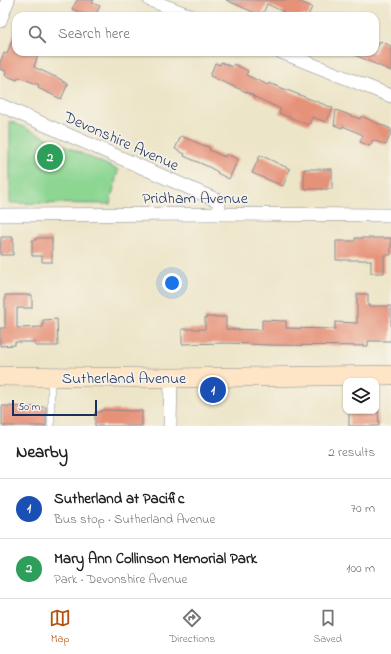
<!DOCTYPE html>
<meta charset="utf-8">
<style>
:root{--surface:#fff;--page:#f2f2f2;--text:#202124;--muted:#757577;--line:#e0e0e0;--accent:#b45309}
body{margin:0;font-family:"Indie Flower",sans-serif;background:var(--page);color:var(--text)}
.controls{position:absolute;right:12px;bottom:12px;display:grid;overflow:hidden;border-radius:8px;box-shadow:0 1px 3px #0004}
.controls button{width:36px;height:36px;display:grid;place-items:center;padding:0;border:0;border-bottom:1px solid var(--line);background:var(--surface);color:var(--text);font:20px sans-serif}
.scale{position:absolute;left:12px;bottom:10px;width:85px;box-sizing:border-box;padding-left:4px;border:2px solid #1b2f5e;border-top:0;font-size:11px;line-height:14px;white-space:nowrap;color:#1b2f5e;-webkit-text-stroke:3px #f7f3e8;paint-order:stroke}
.you{position:absolute;left:172px;top:283px;width:14px;height:14px;margin:-10px;border:3px solid #fff;border-radius:50%;background:#1a73e8;box-shadow:0 0 0 6px #1a73e833}
.badge{display:grid;place-items:center;width:26px;height:26px;border-radius:50%;background:var(--accent);color:#fff;font-size:13px;font-weight:700}
.pin{position:absolute;translate:-50% -50%;border:2px solid #fff;box-shadow:0 1px 4px #0006}
.list{margin:0;padding:0;list-style:none}
h2{display:flex;justify-content:space-between;align-items:center;height:52px;margin:0;padding:0 16px;font-size:17px}
h2 small{font-size:13px;font-weight:400;color:var(--muted)}
.list li{display:grid;grid-template-columns:26px 1fr auto;gap:12px;align-items:center;box-sizing:border-box;height:60px;padding:0 16px;border-top:1px solid var(--line)}
.list b{display:block;font-size:15px;white-space:nowrap}
.list p{margin:0;font-size:13px;white-space:nowrap;color:var(--muted)}
.list em{font-size:13px;font-style:normal;color:var(--muted)}
.icon{flex:none;width:22px;height:22px;fill:none;stroke:currentColor;stroke-width:2;stroke-linecap:round;stroke-linejoin:round}
.map{position:relative;flex:none;width:391px;height:426px;overflow:hidden}
.search{position:absolute;background:var(--surface);box-shadow:0 1px 3px #0004;left:12px;right:12px;top:12px;height:44px;display:flex;align-items:center;gap:10px;box-sizing:border-box;padding:0 14px;border-radius:12px;color:var(--muted);font-size:15px}
.sheet{height:172px;background:var(--surface)}
nav{display:flex;justify-content:space-around;align-items:center;box-sizing:border-box;height:56px;border-top:1px solid var(--line);background:var(--surface);font-size:11px;color:var(--muted)}
nav a{display:grid;justify-items:center;gap:2px}
nav .on{color:var(--accent)}
.map>svg:first-child{display:block}
</style>
<div class="map">
<svg width="391" height="426" viewBox="0 0 391 426">
<rect width="100%" height="100%" fill="#f7f3e8"/>
<filter id="ink" filterUnits="userSpaceOnUse"><feTurbulence type="fractalNoise" baseFrequency=".025" numOctaves="2"/><feDisplacementMap in="SourceGraphic" scale="8" xChannelSelector="R" yChannelSelector="G"/><feConvolveMatrix kernelMatrix="1 2 1 2 8 2 1 2 1" color-interpolation-filters="sRGB"/></filter>
<filter id="wash" filterUnits="userSpaceOnUse"><feTurbulence type="fractalNoise" baseFrequency=".012" numOctaves="4" result="noise"/><feDisplacementMap in="SourceGraphic" scale="16" xChannelSelector="R" yChannelSelector="G"/><feGaussianBlur stdDeviation="0.9" result="paint"/><feColorMatrix in="noise" values="0 0 0 0 0 0 0 0 0 0 0 0 0 0 0 0 0 1.4 0 .05"/><feComposite in="paint" operator="in"/></filter>
<g filter="url(#wash)">
<rect width="100%" height="100%" fill="#ede5c8"/>
<path fill="#8cd692" stroke="#548278" d="M10,121L118,170L110,204L10,203Z"/>
<g id="blocks">
<path fill="#e69279" d="M77,0H94L92,3L100,6L95,16H87L72,9Z
M226,0H296L312,7L308,16H282L284,12L267,4L262,16Z
M15,32L16,52H37L36,55H38L34,67L62,80V81L68,84L61,99L38,88L39,85L19,77L17,80L5,75L6,71L0,69V62L4,53L7,54Z
M380,41L391,46V71L348,52H375Z
M221,62L232,67L234,64L248,71L246,75L268,85L269,83L333,108L326,122L312,117L309,125L279,113L281,109L253,96V95L210,76L215,63L220,65Z
M336,110L360,119L361,116L391,129V133L386,145L373,140L370,146L360,142L363,135L343,126L342,128L334,125Z
M181,136L210,148L209,150L225,157L226,154L238,159L229,179L217,173L218,172L209,167L184,156L185,154L175,149Z
M260,155L290,169L283,186L252,173Z
M304,169H332V189H304Z
M1,237H13V255H0Z
M36,238H52V262H42V256H32V240H36Z
M355,238H391V255H384V273H371V260H336V241H355Z
M357,294H368V306H391V341H368V346L269,345L228,343L182,344V329H205V317H226V329L262,330V320L286,321V328L335,329V322L357,323Z
M5,295H32V308H17V328L43,327V320L57,319L58,346H35V342H15V345L0,346V328H5Z
M2,406L46,407V426H2Z
M101,410L142,411V426H95V412H101Z
M349,411H378L379,426H349Z"/>
</g>
</g>
<g filter="url(#ink)">
<use href="#blocks" fill-opacity="0" stroke="#848a93" stroke-width="1"/>
<g fill="none" stroke-linecap="round" stroke-linejoin="round">
<g stroke="#848a93" stroke-width="8">
<path id="lane" d="M51,426V377"/>
</g>
<g stroke="#848a93" stroke-width="14">
<path id="street" d="M150,0L191,16
M0,21L8,0
M281,52L391,96
M0,105L219,201V214
M0,215L219,214L391,215
M170,426L171,378"/>
</g>
<g stroke="#848a93" stroke-width="20">
<path id="secondary" d="M0,376L171,378L391,375"/>
</g>
<use href="#lane" stroke="#fff" stroke-width="7"/>
<use href="#street" stroke="#fff" stroke-width="13"/>
<use href="#secondary" stroke="#fde5c5" stroke-width="19"/>
</g>
</g>
<g text-anchor="middle" stroke-width="3.5" stroke-linejoin="round" paint-order="stroke">
<g font-size="16" fill="#1b2f5e" stroke="#f7f3e8">
<text transform="translate(122 140) rotate(24)" y="6">Devonshire Avenue</text>
<text x="195" y="203">Pridham Avenue</text>
<text x="124" y="383">Sutherland Avenue</text>
</g>
</g>
</svg>
<div class="controls">
<button><svg class="icon" aria-label="layers" viewBox="0 0 24 24"><path d="M12 4l9 5-9 5-9-5zM3 14l9 5 9-5"/></svg></button>
</div>
<div class="scale">50 m</div>
<div class="you"></div>
<div class="pin badge" style="left:213px;top:390px;background:#1a4fb4">1</div>
<div class="pin badge" style="left:50px;top:157px;background:#2e9e5b">2</div>
<div class="search"><svg class="icon" aria-label="search" viewBox="0 0 24 24"><circle cx="10" cy="10" r="6"/><path d="M15 15l6 6"/></svg>Search here</div>
</div>
<section class="sheet">
<h2>Nearby<small>2 results</small></h2>
<ul class="list">
<li><span class="badge" style="background:#1a4fb4">1</span><div><b>Sutherland at Pacific</b><p>Bus stop · Sutherland Avenue</p></div><em>70 m</em></li>
<li><span class="badge" style="background:#2e9e5b">2</span><div><b>Mary Ann Collinson Memorial Park</b><p>Park · Devonshire Avenue</p></div><em>100 m</em></li>
</ul>
</section>
<nav>
<a class="on"><svg class="icon" aria-label="map" viewBox="0 0 24 24"><path d="M3 6l6-2 6 2 6-2v14l-6 2-6-2-6 2zM9 4v14M15 6v14"/></svg>Map</a>
<a><svg class="icon" aria-label="directions" viewBox="0 0 24 24"><path d="M12 3l9 9-9 9-9-9zM9 14v-3h6M13 9l2 2-2 2"/></svg>Directions</a>
<a><svg class="icon" aria-label="saved" viewBox="0 0 24 24"><path d="M7 4h10v16l-5-4-5 4z"/></svg>Saved</a>
</nav>
